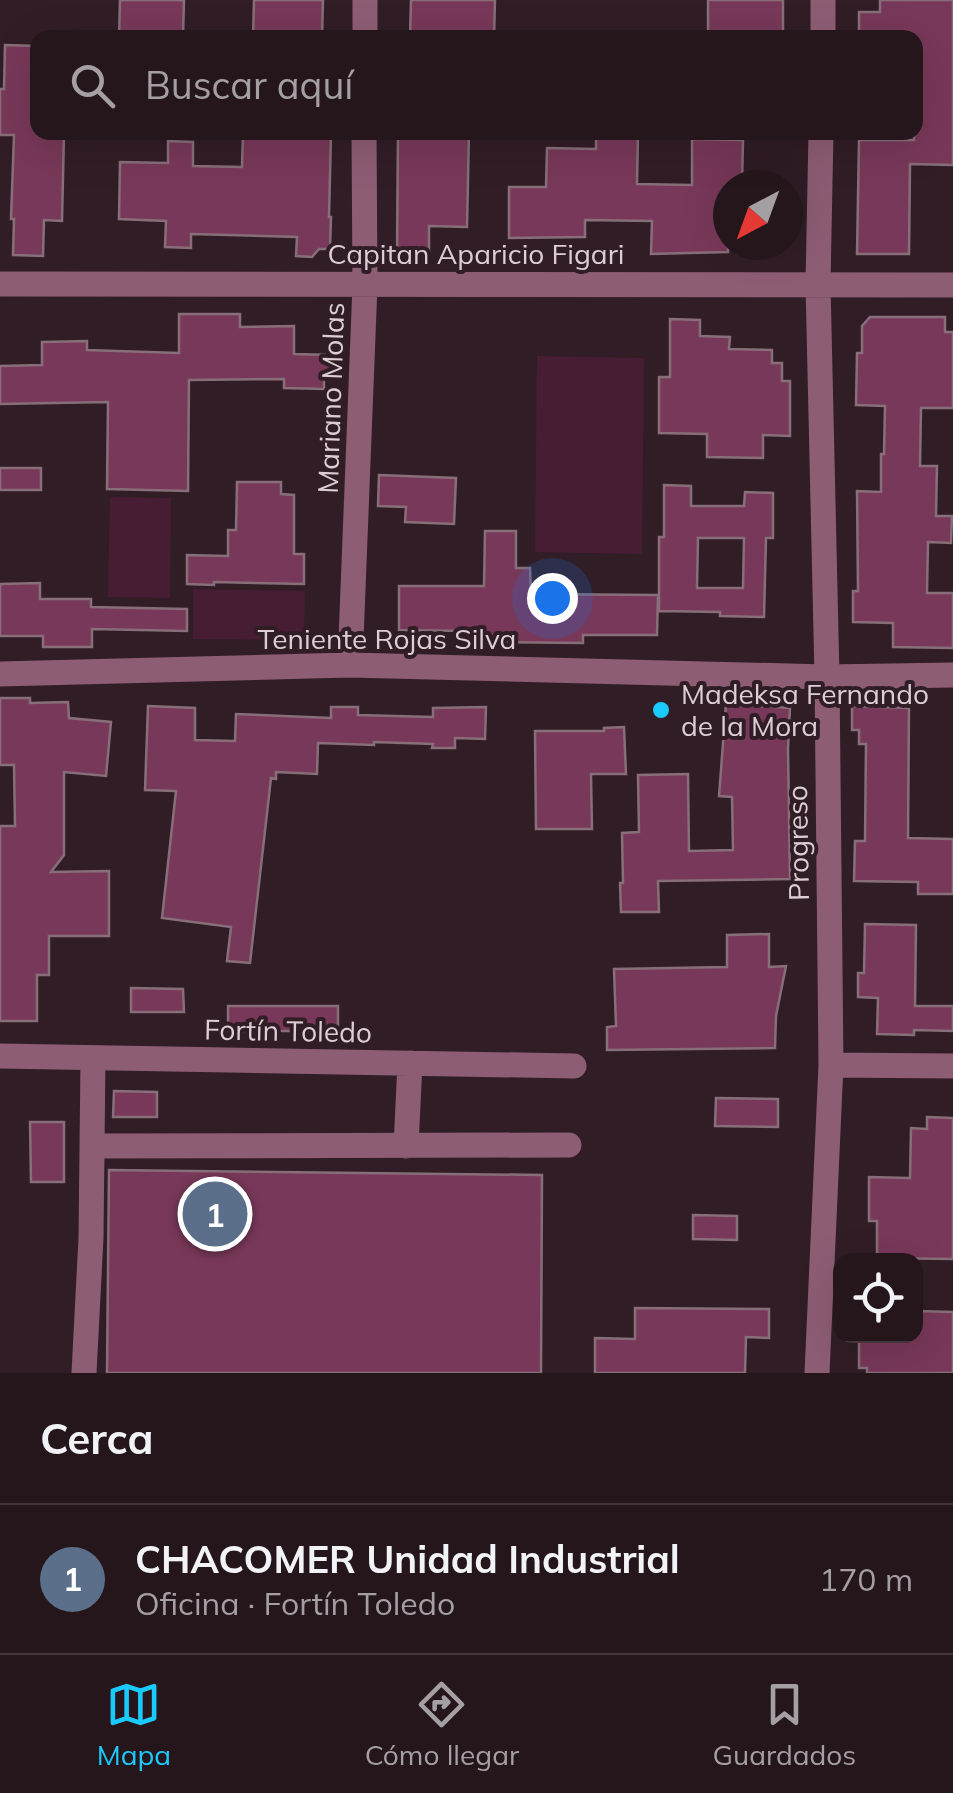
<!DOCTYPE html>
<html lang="es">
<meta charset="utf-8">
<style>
:root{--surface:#25161c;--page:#2d1f25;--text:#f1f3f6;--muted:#a39fa3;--line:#42353b;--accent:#1bcafc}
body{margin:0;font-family:Mulish,sans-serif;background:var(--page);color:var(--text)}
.controls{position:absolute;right:30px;bottom:30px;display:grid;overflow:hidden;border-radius:20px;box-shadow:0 10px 40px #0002}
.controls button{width:90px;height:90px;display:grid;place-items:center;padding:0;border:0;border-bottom:2px solid var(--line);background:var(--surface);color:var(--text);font:50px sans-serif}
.compass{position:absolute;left:713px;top:170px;width:90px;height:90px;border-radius:50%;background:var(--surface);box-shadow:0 10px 40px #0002;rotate:221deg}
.you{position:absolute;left:552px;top:598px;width:35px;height:35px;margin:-25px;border:8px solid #fff;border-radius:50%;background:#1a73e8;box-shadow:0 0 0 15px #1a73e833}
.badge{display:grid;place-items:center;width:65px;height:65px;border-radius:50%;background:var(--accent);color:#fff;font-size:32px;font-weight:700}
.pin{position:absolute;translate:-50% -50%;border:5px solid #fff;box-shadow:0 2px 10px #0006}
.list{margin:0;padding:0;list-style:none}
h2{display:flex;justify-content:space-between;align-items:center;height:130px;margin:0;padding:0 40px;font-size:42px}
h2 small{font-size:32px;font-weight:400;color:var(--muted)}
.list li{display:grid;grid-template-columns:65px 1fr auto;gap:30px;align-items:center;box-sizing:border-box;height:150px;padding:0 40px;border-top:2px solid var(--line)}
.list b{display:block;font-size:38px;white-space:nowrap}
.list p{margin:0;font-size:32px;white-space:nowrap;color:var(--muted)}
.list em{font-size:32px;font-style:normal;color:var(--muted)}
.icon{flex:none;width:55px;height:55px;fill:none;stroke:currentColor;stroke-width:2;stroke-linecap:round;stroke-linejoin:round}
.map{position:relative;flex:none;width:953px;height:1373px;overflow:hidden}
.search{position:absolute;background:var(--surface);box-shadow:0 10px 40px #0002;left:30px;right:30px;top:30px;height:110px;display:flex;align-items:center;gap:25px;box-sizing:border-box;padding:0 35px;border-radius:20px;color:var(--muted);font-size:38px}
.sheet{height:280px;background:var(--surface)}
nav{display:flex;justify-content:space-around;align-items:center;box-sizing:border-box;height:140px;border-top:2px solid var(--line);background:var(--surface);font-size:28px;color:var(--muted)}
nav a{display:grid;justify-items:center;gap:5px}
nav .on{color:var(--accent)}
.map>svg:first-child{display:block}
</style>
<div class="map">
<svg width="953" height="1373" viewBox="0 0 953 1373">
<rect width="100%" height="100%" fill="#311d26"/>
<path fill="#471d33" d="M537,356L644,358L642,554L535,552Z
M110,497L171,498L170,598L108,597Z
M193,589L305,591L304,640L193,639Z"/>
<path fill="#783859" stroke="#876e79" stroke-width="2.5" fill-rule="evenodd" d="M120,0H184L183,38H119Z
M254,0H323L322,38L253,37Z
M411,0H495L494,38H410Z
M708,0H783V38H708Z
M880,0H953V165L910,164L909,254H857L859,140H914V132H916V38H859V12H880Z
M5,45L38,46V133L64,134L62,221L44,220L43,256L13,255L14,219H11L14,135H0V89H4Z
M243,132L331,134L329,217H331L330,249H319L312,257L296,256L297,237L191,234V248L165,247L166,221L119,219L120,162L168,163V141L193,142V166L242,167Z
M398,132H469L467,227L429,226V254H397Z
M596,132H638L637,184L692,185V139L743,140L742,185H728V252L651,254L652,221L585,220V237L509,238V187H546L547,148L596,149Z
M179,314H240V327L294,326V354L332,355L331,378H324V389L284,388V379L189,380L188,491L107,489L108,402L0,404V366L42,365V342L87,341V350L179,353Z
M870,317H945V332H953V408H921L920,466H937L936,516H952L951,543L928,542L927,593H953V648L893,647V623L853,622V591H858L857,491L881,492V454H884L885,406L856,405L857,353H862V326Z
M670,319L700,320V336L730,337L729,349L772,350V363H782V381H790V436L763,435V458L707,457V434L659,433V377H670Z
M0,468H41V490H0Z
M379,475L456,478L454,524L405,522L406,507L378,506Z
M237,482H281V494L294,495V554H304V584L214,582V585L187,584V555L228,556V530H236Z
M664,485L691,486V506H744L745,492L773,493V538H766L764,617L720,616V612L659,611V537H664ZM698,538H744L743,588H697Z
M485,531H516V568H530L531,594L658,595L657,635H583V643L465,642V631L399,630V586H484Z
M40,583V599H91V607L187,609V631L92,629V647H43V636H0V584Z
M0,698H30V703L68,702L69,718L111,722L106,776L64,772V855L51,872L109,871V936H49V975H37V1021H0V826H15L14,765H0Z
M726,704L790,708L788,748L790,879L658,881L659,912H621L620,883H623L622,833L639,832L638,775L688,774L689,851L733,850L732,797L719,796Z
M148,706L195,708V740L235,741L236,714L331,718V707H358V715L433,717V708L486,707L485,739L455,738V748H432L433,744L374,742V745L318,743L317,774L276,772V779L271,778L250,963L227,961L231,927L162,918L176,791L145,790Z
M852,706L909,708L908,838L953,839V894H918V882L854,881L855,841H865L866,744H859V730H852Z
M624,727L626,774H591L592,829H536L535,731H604V728Z
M865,924L916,925L915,1006H953V1031L914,1030V1035L877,1034L878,998L858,997V973H864Z
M769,934V967L786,966L776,1016L775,1048L607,1050V1027L616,1026L614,969L727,967V935Z
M131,988L183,989L184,1012H131Z
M228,1006H338V1031H228Z
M114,1091L157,1092V1117H113Z
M716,1098L778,1099V1127L715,1126Z
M927,1117L953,1118V1259L877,1258V1221H869V1177L910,1178L911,1128L927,1129Z
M30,1122H64V1182H31Z
M109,1170L542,1175L541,1373H107Z
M693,1215L737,1216V1240L693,1239Z
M635,1308L769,1309V1338L746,1337L745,1373H595V1338L635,1339Z
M916,1311L953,1312V1373H867V1368H859V1341H899V1336H916Z"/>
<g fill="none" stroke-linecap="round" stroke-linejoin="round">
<path stroke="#8d5d74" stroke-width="25" d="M365,38V0
M823,38V0
M0,284L953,285
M350,665L365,285L364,132
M0,674L350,665L827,677L953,675
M0,1056L574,1066
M831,1065L953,1066
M92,1146L569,1145
M406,1146L410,1063
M84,1373L91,1238L93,1058
M817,1373L831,1065L827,677L818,284L821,132"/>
</g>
<circle fill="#1bcafc" stroke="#311d26" stroke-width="4" cx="661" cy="710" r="10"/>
<g text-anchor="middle" stroke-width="8" stroke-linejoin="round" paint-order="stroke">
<g font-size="28" fill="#dcced4" stroke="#311d26">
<text x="476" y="264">Capitan Aparicio Figari</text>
<text transform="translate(331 398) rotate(-88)" y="10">Mariano Molas</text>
<text x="387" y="649">Teniente Rojas Silva</text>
<text transform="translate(798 843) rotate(-91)" y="10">Progreso</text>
<text transform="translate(288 1031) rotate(1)" y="10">Fortín Toledo</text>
</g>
<g font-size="28" fill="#dcced4" stroke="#311d26" text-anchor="start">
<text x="681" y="704">Madeksa Fernando<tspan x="681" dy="32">de la Mora</tspan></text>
</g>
</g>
</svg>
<div class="controls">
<button><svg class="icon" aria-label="locate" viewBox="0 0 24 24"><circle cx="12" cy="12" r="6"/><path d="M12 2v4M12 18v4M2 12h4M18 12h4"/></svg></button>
</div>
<svg class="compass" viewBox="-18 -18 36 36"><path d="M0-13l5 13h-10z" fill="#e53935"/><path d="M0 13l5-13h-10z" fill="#a39fa3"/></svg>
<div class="you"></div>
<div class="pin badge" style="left:215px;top:1214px;background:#5c6f8a">1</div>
<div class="search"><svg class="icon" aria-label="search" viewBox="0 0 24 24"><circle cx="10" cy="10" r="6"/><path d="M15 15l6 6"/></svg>Buscar aquí</div>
</div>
<section class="sheet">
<h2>Cerca<small></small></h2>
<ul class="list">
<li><span class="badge" style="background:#5c6f8a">1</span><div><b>CHACOMER Unidad Industrial</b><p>Oficina · Fortín Toledo</p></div><em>170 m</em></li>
</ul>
</section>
<nav>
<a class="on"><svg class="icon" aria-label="map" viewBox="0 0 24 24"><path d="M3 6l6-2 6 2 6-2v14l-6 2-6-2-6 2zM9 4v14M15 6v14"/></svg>Mapa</a>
<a><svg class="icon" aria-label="directions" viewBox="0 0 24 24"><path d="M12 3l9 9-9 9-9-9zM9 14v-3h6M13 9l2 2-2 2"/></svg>Cómo llegar</a>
<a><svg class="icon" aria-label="saved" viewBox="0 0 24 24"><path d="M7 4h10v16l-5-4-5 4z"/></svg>Guardados</a>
</nav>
